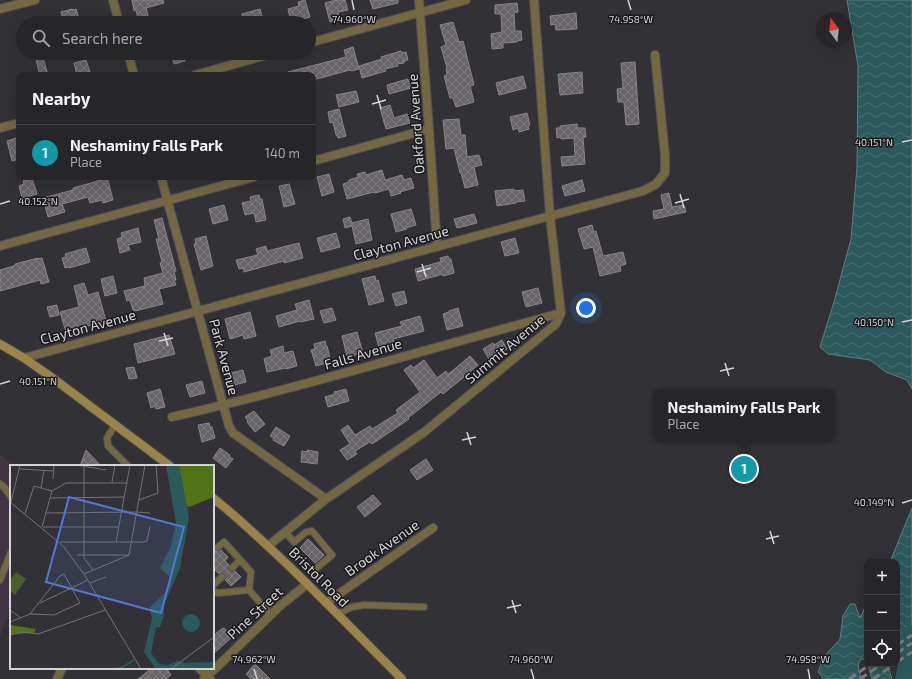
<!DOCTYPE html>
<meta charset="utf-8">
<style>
:root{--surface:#262628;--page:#323234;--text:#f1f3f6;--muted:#a4a5a8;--line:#424345;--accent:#ea580c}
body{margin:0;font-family:"Exo 2",sans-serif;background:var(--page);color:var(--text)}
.controls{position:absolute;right:12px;bottom:12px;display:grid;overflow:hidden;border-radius:8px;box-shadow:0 4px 16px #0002}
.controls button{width:36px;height:36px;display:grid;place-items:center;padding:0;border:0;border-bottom:1px solid var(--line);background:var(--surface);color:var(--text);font:20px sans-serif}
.compass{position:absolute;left:816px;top:12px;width:36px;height:36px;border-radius:50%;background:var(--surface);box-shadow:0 4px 16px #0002;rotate:345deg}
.you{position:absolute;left:586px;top:308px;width:14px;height:14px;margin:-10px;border:3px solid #fff;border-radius:50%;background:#1a73e8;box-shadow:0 0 0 6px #1a73e833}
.badge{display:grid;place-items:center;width:26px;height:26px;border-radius:50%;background:var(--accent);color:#fff;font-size:13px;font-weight:700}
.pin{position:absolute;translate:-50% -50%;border:2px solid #fff;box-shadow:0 1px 4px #0006}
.popup{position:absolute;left:653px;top:389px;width:182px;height:52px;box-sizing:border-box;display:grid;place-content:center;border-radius:8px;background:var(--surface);filter:drop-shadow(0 1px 3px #0005);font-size:13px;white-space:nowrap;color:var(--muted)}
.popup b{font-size:15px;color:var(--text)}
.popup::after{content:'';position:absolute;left:50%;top:100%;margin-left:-8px;border:8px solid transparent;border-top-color:var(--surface)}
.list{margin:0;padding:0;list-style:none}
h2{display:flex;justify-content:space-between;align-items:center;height:52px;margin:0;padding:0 16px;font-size:17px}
h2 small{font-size:13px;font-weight:400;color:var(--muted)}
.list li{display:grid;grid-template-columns:26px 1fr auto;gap:12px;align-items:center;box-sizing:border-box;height:56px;padding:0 16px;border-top:1px solid var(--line)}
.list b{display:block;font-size:15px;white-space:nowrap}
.list p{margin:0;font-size:13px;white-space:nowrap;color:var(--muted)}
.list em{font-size:13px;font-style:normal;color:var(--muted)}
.icon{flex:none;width:22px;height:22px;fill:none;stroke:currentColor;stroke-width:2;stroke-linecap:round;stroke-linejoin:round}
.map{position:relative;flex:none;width:912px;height:679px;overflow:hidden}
.search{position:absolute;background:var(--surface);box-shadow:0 4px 16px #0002;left:16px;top:16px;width:300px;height:44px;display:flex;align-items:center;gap:10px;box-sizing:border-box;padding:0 14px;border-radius:22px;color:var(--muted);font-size:15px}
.panel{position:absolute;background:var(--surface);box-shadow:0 4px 16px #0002;left:16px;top:72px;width:300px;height:108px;border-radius:8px}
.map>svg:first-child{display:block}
</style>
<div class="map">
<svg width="912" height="679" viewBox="0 0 912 679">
<defs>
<pattern id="water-waves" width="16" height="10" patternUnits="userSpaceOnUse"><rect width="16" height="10" fill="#2c595b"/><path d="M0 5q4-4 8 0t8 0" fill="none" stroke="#4a7072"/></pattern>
<pattern id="building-cross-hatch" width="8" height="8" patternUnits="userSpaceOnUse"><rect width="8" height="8" fill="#696467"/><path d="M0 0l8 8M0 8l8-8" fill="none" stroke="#7e797c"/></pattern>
</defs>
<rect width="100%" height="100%" fill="#323236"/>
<path fill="#423543" d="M0,455L14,466H11V608L0,637Z"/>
<path fill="url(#water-waves)" stroke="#5e7e80" d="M847,0H912V389L907,380L886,372L870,360L828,354L820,347L834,302L851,239L857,167L858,66Z
M912,508V679H909V675L897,656V562H890Z
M867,603V661L866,659H861L858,665L861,679H824L818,672L824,657L840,639L843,616L850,604H855L860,618Z
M868,664H887L892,679H872Z"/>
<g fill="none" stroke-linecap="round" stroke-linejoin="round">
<path stroke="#2c595b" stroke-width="19" d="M905,679L912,635"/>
</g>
<path fill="url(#building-cross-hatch)" stroke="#898487" d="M132,0H163L164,3L146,8L150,23H139L136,10L134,11Z
M305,0L310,17L291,22L288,9L299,6L298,2Z
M336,0H345L348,10L338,12L339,19L330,22L325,3Z
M370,0H398V3L373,9Z
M517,3L518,12L514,13L515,31H521L522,40L517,41V42L503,43V48L492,49L491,34L502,32L501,14H495V5Z
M72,9V10L76,9L79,19H75L76,23H64L61,12Z
M260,9L264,23H244L242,14Z
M576,13L577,29L556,30L555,24L551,25L550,16Z
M453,22L459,42L463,41L474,85L470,86L474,102L456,107L453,98H450L444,76L447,75L446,69L447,68L441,47L446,45L440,25Z
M353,47L359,69L351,71L350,70L313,80V75H289L288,72L346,57L344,50Z
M401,51L402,53L406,52L408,60L404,61V63L397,64L398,66L385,69L386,71L362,78L359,66L382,59L381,57Z
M171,53H183L185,61L174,64Z
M43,58L48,75H40L36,60Z
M86,60L91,75H77L74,63Z
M635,62L639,124L626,125L624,102H618L617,89L623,88L621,63Z
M582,72L583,93L560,95L558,74Z
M523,76L526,88L499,95L496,83Z
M408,79L411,88L389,94L387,85Z
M356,91L359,102L339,107L336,95Z
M390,105L394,118L407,114L410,123L386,129L380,108Z
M339,109L346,136L338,138L337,135H336L333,122L330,123L328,112Z
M527,113L530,125L528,126L529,129L519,132L518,128L513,130L510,117Z
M459,119L461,135H465L467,157L479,155L482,165L474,167L478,185L465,188L461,173H460L454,148L446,149L443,120Z
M577,124L578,128H585L586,137H583L585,164L562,166L561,157L575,156L574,138L561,139V137L557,138L556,128H560V126Z
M16,138L19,147V159L12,161L7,141Z
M382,170L385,180L402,175L404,180L411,178L414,188L400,192L401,193L391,196L389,189L375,193L374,192L347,199L343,184L349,182V180L358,177L357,174L365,172L366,175Z
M329,174L334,192L322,196L317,177Z
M97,177H107L113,200L103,203L102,200L90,203L88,197L62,204L65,212L48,217L43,198L73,190V188L98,181Z
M32,178L37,194L22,198L19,186L24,184L23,181Z
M582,180L585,191L565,196L562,186Z
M289,184L295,204L284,207L279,186Z
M514,189V191L523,190L525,201L516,202V203L497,206L495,191Z
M669,193L672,207L684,205L686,212L654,219L653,211L664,209L661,195Z
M259,195L260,199H262L266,220L256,222L254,213L245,215L242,203L251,201L250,197Z
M224,205L228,220L213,224L209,209Z
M411,209L416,225L406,228L407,229L396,232L391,214Z
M474,214L477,223L457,228L454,219Z
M350,217L352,223L368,219L372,240L356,244L352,226L345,228L343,219Z
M162,218L176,271H174L176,280H174L176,285L159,289L163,304L135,311L134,310H133L130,300L127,301L124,291L145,286L144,278L163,273L160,263L162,262L156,239H159L154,220Z
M592,225L594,232L596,231L603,256L623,252L626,264L620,266L621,271L600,276L593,247L584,249L578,229Z
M138,228L141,242L128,245L130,250L120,253L117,239L122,237L121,233Z
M336,233L340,247L321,252L317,238Z
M206,236L213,266L201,270L194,244H196L195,239Z
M515,238L519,253L505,256L501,242Z
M299,243L303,258L284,263V261L244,272L243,268L239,269L236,260L258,255L256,249L266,246L267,251Z
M86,248L90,262L69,268V267L65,268L62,258L66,257L65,254Z
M448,256L449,259H451L454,273L443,276V274L418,281L415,269L440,262L441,261L440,258Z
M38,258V259L42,258L49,282L41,284L40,280L0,291V270L14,266V265H15V264Z
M113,276L117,293L105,296L101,279Z
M375,276L376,281L378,280L384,301L369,305L362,279Z
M84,283L88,295L98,292L106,321L66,332L60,312L79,307L74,286Z
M538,288L542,303L526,307L522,292Z
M404,291L407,303L396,306L392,294Z
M309,300L314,319L300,322V321L279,327L276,316L297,310L295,304Z
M57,305L59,315L50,317L47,307Z
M332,308L336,320L324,323L320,311Z
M458,308L463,326L447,330L443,314L449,312V311Z
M250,312L256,336L244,339L243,335L230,339L225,319Z
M420,316L424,331L393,339L394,344L379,348L375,333L402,326L400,322Z
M357,332L363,353L347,357L342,336Z
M169,335L175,354L138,363L134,344Z
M502,340L507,349L489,359L483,349L493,343L494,345Z
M325,341L326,346H327L331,362L316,366L311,350L315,349L314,344Z
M283,346L284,353L293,351L297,366L286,369V368L267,372L264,359L272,356L270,350Z
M470,356L478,365L464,377L443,394L441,392L408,418L409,419L384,436L372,444L370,442L355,451L357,454L347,460L340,450L350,444L341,430L348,425L355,435L370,426L372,429L398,413L396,410L420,392L404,370L411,365L413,368L424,360L437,378L446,371L448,374L451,372Z
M134,367L137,378L129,379L126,368Z
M243,370L246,382L234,385V383L230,384L227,374Z
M202,381L205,393L190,397L186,385Z
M160,389L165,407L156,409L155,406L151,408L147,393Z
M346,389L349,401L328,407L325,397L335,394L334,392Z
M254,411L265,424L255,432L247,422L248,421L245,417Z
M209,423L210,427H212L215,438L202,442L198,425Z
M276,427L290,436L284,446L273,440L274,438L270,436Z
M220,448L230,455L229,456L233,459L226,468L213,458Z
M86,450L101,466H80Z
M307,450L318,452L317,464L301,462L302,451L307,452Z
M426,459L433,470L417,480L410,470Z
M373,495L381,504L365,517L357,507Z
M308,539L324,555L315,563L300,548Z
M213,542L215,544L214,547L215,550L218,551L221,550L228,557L225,561L229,565L228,567L229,571L231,572L235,571L241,577L231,586L225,580L226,576L225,574L221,573L219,574L213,568Z
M223,628V629L224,628L232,637H231V638L213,654V636Z
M255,664L270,679H251L246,674Z
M152,668H166L171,675L166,679H138Z"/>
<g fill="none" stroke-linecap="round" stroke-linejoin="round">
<g stroke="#4f4f53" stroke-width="8">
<path id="lane" d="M115,425L107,438L108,446L128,466
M0,484L4,487L11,497
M285,532L294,542L306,532L312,531L332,555L313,571
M218,547L224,542L251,572L249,590L271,615
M232,568L240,560
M0,580L11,552
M213,585L222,577
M213,591L218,593L249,590
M337,614L352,607L364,605L424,607"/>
</g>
<g stroke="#4f4f53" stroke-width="10">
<path id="street" d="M113,0L119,23
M419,0L429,129L437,247
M0,9L35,0
M309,43L466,0
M128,53L134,75
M195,75L274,53
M0,128L19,123
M313,161L429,129
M161,177L229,426L233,433L326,499
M0,246L254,177
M24,358L643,191L656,184L665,173V155L655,55
M172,417C303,387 432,348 561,313
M268,546L326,499L423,433L556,324L561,313L550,216L534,0
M326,603L433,528
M199,668L210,679
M57,679L62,668
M204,679L222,662L280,606L307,584"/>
</g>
<g stroke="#4f4f53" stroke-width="10">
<path id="secondary" d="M0,344L24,358L54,379L170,466
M213,498C241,520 267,545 292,569C329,605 365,642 402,679"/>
</g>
<use href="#lane" stroke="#746842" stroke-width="6"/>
<use href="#street" stroke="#746842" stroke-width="8"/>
<use href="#secondary" stroke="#988547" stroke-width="8"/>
<path stroke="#7c7c7f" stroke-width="3" stroke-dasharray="8 4" stroke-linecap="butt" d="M897,645L912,635
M897,653L912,643
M897,662L912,652
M849,679L871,664
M860,679L882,664
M873,679L895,664"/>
</g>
<path fill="none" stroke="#d4d4d6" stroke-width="1.5" d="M352,0L354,10M628,0L631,10M377,95L381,109M372,104L386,100M902,142L912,140M680,194L684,208M675,203L689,199M0,204L10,201M422,264L426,277M417,272L431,268M902,322L912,320M164,333L168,346M159,341L173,338M725,363L729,376M720,371L734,368M0,384L10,381M467,432L471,445M462,440L476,437M902,503L912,500M770,531L774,544M766,539L779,536M512,600L516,613M507,608L521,605M254,669L257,679M531,669L534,679M808,669L810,679"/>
<g text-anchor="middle" stroke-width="3" stroke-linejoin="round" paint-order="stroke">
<g font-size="14" fill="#d4d4d6" stroke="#1a1a1c">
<text transform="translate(416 124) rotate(-94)" y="5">Oakford Avenue</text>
<text transform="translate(401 243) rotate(-15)" y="5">Clayton Avenue</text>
<text transform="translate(88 327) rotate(-15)" y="5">Clayton Avenue</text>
<text transform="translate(505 349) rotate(-40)" y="5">Summit Avenue</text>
<text transform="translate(363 354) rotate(-16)" y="5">Falls Avenue</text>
<text transform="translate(224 357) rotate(75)" y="5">Park Avenue</text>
<text transform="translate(382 548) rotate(-35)" y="5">Brook Avenue</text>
<text transform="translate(319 577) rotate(45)" y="5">Bristol Road</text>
<text transform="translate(255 613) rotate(-43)" y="5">Pine Street</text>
</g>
</g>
<g transform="translate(10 465)">
<rect width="204" height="204" fill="#323236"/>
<path d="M6,107L16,114L5,130L0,126V115Z" fill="#495f2b"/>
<path d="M160,0H204V32L179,42L167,36ZM0,160L26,164L24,168L0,169Z" fill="#517315"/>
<path d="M156,0H169L179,52L170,103L154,140V151L150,162H146L141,188L149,199L158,200L168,196L175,198L204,197V204H146L134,187L142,153L139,143L157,126L161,113L150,103L161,81L166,58ZM172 158a9 9 0 1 1 18 0a9 9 0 1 1-18 0Z" fill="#2c595b"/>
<path fill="none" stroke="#2c595b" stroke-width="2" d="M103,204L111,203L124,195"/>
<path fill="none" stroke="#737376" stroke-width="1" d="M67,0L96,5M74,0V93L83,105M10,4L43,6M43,14L44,0M102,17L105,0M31,23L34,5M40,33L114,32M129,35L148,28L146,0M0,37L53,81L74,109L131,204M1,37L10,0M127,47L140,48M36,48L127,47M15,49L24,21L42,26L56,18H117M32,62L42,26M33,62H109M50,77H134L137,76L140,61M106,77L120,0M67,90H119M74,109L119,90L135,0M80,118L96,112M30,138L78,115M0,145L11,153M0,157L20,149L44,150L70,138L54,109L50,111L20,149M0,170L13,167L28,169L95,145M161,204L204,172"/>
<path fill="#5476d7" fill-opacity="0.15" stroke="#5476d7" stroke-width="2" d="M59,32L174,62L151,148L36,117Z"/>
<rect width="204" height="204" fill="none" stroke="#d4d4d6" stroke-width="2"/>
</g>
<g font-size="10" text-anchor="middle" fill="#d4d4d6" stroke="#1a1a1c" stroke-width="3" stroke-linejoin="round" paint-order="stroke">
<text x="354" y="23">74.960°W</text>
<text x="631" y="23">74.958°W</text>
<text x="874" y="146">40.151°N</text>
<text x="38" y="205">40.152°N</text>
<text x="874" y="326">40.150°N</text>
<text x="38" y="385">40.151°N</text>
<text x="874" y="506">40.149°N</text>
<text x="254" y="663">74.962°W</text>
<text x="531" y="663">74.960°W</text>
<text x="808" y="663">74.958°W</text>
</g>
</svg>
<div class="controls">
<button>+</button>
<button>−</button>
<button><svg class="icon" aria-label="locate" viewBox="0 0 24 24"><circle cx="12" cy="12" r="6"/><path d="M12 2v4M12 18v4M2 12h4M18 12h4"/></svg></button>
</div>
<svg class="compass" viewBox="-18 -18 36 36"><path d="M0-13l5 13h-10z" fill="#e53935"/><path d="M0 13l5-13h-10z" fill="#a4a5a8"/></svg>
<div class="you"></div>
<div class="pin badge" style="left:744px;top:469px;background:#0f9aa8">1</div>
<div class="popup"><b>Neshaminy Falls Park</b>Place</div>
<div class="search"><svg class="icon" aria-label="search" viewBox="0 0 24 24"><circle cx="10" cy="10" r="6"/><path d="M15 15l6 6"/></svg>Search here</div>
<section class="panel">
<h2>Nearby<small></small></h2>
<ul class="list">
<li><span class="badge" style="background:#0f9aa8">1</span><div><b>Neshaminy Falls Park</b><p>Place</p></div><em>140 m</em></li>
</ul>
</section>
</div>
